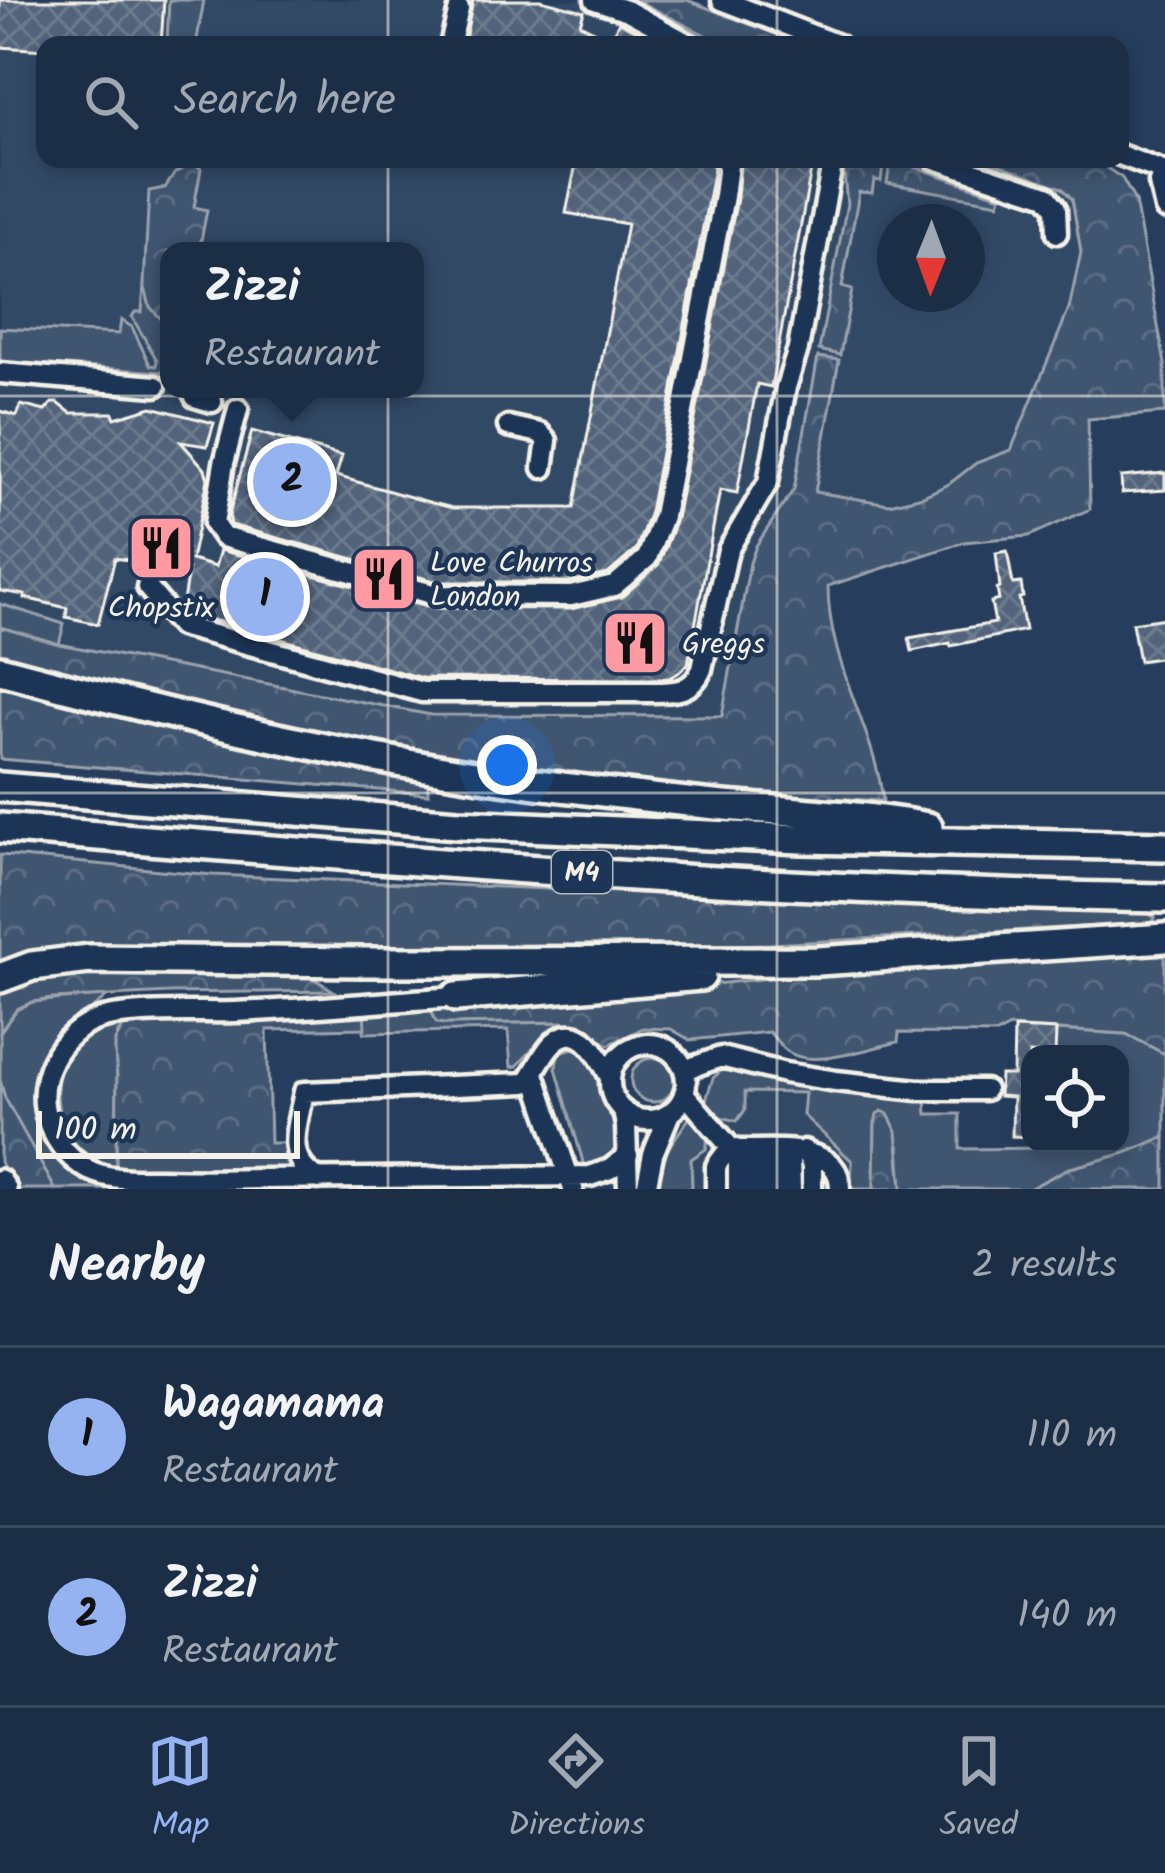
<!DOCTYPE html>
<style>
:root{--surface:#1c2e46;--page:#293a51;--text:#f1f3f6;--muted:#a0a8b3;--line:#3a4a5f;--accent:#95b2f1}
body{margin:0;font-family:Kalam,sans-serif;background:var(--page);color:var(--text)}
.controls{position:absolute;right:36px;bottom:36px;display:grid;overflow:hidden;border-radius:24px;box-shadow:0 6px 18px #0003}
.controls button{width:108px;height:108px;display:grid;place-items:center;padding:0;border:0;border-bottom:3px solid var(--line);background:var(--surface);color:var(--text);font:60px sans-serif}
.compass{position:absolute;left:877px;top:204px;width:108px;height:108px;border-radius:50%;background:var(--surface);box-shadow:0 6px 18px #0003;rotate:181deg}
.scale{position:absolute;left:36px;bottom:30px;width:264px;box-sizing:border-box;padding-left:12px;border:6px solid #f4f1e8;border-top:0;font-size:33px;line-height:42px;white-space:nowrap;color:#f4f1e8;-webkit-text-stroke:9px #1d3557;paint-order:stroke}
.you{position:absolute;left:507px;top:765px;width:42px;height:42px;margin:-30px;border:9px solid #fff;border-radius:50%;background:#1a73e8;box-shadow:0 0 0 18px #1a73e833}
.badge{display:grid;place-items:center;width:78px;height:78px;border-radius:50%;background:var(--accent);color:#111;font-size:39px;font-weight:700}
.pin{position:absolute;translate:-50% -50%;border:6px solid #fff;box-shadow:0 3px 12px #0006}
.popup{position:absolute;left:160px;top:242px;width:264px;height:156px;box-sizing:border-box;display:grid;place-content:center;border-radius:24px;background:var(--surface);filter:drop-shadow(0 3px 9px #0005);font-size:39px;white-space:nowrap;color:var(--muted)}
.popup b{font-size:45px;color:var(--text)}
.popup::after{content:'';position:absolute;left:50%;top:100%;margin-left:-24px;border:24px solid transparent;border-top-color:var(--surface)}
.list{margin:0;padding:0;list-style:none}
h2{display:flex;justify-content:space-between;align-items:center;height:156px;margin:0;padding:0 48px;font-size:51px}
h2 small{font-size:39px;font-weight:400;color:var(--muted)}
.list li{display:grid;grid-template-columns:78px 1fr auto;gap:36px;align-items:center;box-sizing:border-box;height:180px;padding:0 48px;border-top:3px solid var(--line)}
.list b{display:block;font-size:45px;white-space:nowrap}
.list p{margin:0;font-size:39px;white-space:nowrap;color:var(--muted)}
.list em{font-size:39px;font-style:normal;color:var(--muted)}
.icon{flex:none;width:66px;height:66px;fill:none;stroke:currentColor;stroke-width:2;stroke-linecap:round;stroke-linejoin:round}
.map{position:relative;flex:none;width:1165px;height:1189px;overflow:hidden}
.search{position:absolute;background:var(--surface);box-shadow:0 6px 18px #0003;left:36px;right:36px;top:36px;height:132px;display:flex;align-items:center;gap:30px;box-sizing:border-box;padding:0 42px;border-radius:24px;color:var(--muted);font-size:45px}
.sheet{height:516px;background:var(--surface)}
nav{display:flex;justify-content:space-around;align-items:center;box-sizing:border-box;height:168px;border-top:3px solid var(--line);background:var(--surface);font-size:33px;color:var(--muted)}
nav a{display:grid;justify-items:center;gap:6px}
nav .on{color:var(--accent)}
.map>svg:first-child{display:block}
</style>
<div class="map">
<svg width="1165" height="1189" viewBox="0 0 1165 1189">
<defs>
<pattern id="forest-crowns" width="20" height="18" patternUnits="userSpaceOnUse" patternTransform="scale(3)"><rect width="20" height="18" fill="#40546f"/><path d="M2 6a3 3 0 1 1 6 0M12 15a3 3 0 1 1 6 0" fill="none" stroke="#5c6d84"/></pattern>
<pattern id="building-cross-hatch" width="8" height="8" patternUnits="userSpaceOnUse" patternTransform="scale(3)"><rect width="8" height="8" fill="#52647b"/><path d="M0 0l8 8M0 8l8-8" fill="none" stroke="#6c7b8e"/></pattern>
</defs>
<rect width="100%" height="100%" fill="#263d5d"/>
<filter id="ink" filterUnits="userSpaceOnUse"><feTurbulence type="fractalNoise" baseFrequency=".00833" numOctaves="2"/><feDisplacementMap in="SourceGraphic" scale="24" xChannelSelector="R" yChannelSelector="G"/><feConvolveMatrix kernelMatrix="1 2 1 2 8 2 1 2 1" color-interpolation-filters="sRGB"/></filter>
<g filter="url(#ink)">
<path fill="#334966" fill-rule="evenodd" d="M0,0H636L725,45H45V159H984L1056,184L1072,199L1081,252L1069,309L1011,450L976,463L949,484L923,496L889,504L794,490L752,554L723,716L431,715L59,644L0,627ZM895,222H967V294H895ZM169,251H415V389H169Z
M745,1092L805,1093L803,1115L852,1161L851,1189H692L691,1159L706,1149L695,1119L705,1103L720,1117Z"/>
<path fill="#40546f" stroke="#9aa2ac" stroke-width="3" d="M169,0H204L196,45L167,44Z
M144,284L151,307L169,326V370L163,372L0,362V328L119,334L121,320L132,327L150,365L156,366L157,360L132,317L135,312H142Z
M0,604L64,624L59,644L0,627Z
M109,995C90,1012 58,1030 47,1053C18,1121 54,1181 126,1189H55L4,1098L0,1080V1032L13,1012L32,1002Z
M432,1010L433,1017L444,1024L562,1022L544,1037L517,1066L511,1067L508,1030L364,1033V1013Z
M111,1027H123L118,1033L115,1051L117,1076L116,1168C104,1163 91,1159 82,1150C53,1125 47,1072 76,1045C86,1036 99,1032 111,1027Z
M1056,1030L1127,1034L1165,1054V1137L1126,1153L1067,1169L1029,1189H902L899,1145L875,1124L874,1189H851L852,1161L803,1115L805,1093L745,1092V1110L737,1121L720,1117L705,1103L713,1078L722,1070H729L926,1102L927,1114H960V1149L1047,1148H1054V1144H1120V1054H1055Z
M573,1048L591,1056L600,1074L601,1091L620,1138L612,1160L585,1169L556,1068L558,1053Z
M631 1080a22 22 0 1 1 44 0a22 22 0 1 1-44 0Z
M690,1117C704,1121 710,1135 706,1149L691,1159L692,1189H657L666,1151Z"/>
<path fill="url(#forest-crowns)" stroke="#9aa2ac" stroke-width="3" d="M636,0H687L804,45H725Z
M850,159H884L881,181L874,180L872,193L859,192L842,287L852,290L840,355L819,350L847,204L844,173Z
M891,159L1001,196L999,203L887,183Z
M984,159H1093L1122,178L1135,201L1165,364V413L1088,419L1090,509L1029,536L964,542L828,586C828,666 874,726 883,801L734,792L458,760L246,721L0,661V627L59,644L431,715L722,716L750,563L756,546L794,489L818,357L839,360L815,492L889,504L923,496L949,484L976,463L1011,450L1069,309L1081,252L1072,199L1062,188Z
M193,163L201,169L194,207L207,210L199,251H169L168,326L150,307L144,284L149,191L165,188L175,173Z
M0,684L219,741L428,779V794L0,759Z
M0,855L213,875L905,904L1132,911L1147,912L1155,918L1152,923L770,944L574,949H56L33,952L0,963Z
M1165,950V1054L1126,1034L1010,1027L996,1034L899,1033L898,1042C869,1048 815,1068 790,1053C781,1048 776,1039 769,1032L690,1040L671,1029L643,1028L608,1045L576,1024L562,1022L444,1024L437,1023L433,1017L432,1010L436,1006L706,985L817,973Z
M40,971H263L313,978L334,991L170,993L52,999L32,1002L17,1009L0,1032V988Z
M364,1013L365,1028L267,1030L270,1143H284L286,1162L291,1172H189L116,1168L117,1076L115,1051V1041L123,1027L210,1019Z
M0,1080L5,1098L55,1189H14L0,1162Z
M882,1111L888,1114L897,1132L902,1189H874L875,1124L877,1114Z
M1165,1137V1189H1029L1067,1169L1126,1153Z"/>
<path fill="url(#building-cross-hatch)" stroke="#f4f1e8" stroke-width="3" d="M0,0H164L161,45H45V50L0,47Z
M473,0H541L584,11L580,24L610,39L619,22L663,45H464Z
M577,159H678L712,164L714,168L650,512L636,550L608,574L569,582H438L231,525L229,515L252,431L342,456L336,476L432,503L453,508H574L627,224L566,213Z
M740,159H813L771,387L757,384L737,493L720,490L688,664L678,673L669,678L658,679L422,678L187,613L182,608L188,570L115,558L98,624L66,617L67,608L25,598V595L0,591V411L17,416L21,405L45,411L52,403H58L71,413H113L115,418L152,407L214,423L207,446L181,442L205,469L208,479L191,560L215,567L220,550L435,608L571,609L622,597L659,564L676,519L737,198Z
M1165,473V490L1122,493L1121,477Z
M1007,551L1013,584L1021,583L1023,597L1019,598L1025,630L951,646L950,643L912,651L909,638L995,623L991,602L999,600L997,589L1000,588L996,553Z
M1165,618V657L1139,661L1132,623Z
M1014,1028L1056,1030L1055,1054H1030V1137L1012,1136L1013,1097L999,1096L1000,1075H1013Z"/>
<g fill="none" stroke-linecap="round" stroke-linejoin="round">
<g stroke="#f4f1e8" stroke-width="27">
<path id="minor" d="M595,0L628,11L691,45
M722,0L838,45
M450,45L459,9
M1120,155L1165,172
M935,159L1047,196L1056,208L1057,233
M1162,171L1159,183L1165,209
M0,373L156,386
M195,397L212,402
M238,409L224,463L214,524L223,537L436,595L571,596L614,586L647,558L663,516L724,196L728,165L724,159
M508,426L540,433L547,441L543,468
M147,587L180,626L422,692H650C673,692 692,693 702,669L728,550L768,482L786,387L798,349L833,159
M456,997C383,1002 310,1009 236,1012C200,1013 133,1009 100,1019C58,1032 33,1080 48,1122C56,1144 73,1165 96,1173C116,1180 139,1179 160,1179C193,1180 227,1180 260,1179C370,1178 480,1177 590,1176L610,1169L628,1155
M610 1082a38 38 0 1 1 76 0a38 38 0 1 1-76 0Z
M684,1070L721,1057L785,1073L836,1081L918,1090H985
M534,1074L573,1189
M684,1093L730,1147L738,1150C770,1151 841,1141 840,1189
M623,1110L626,1126L628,1189
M744,1150L750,1158L751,1189
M757,1150L764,1158V1189
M771,1150L778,1158L777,1189
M784,1150L790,1158L791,1189
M804,1150L812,1165V1189
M319,1179C282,1160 298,1124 304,1092L526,1083C536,1071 542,1053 554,1042C581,1019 600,1057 610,1078
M646,1189L653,1154L670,1113
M716,1189V1166L730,1147L738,1158V1189"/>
</g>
<g stroke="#f4f1e8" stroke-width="30">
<path id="major" d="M0,1181L5,1189"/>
</g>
<g stroke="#f4f1e8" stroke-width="36">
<path id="highway" d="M0,670C177,717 355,760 537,784C604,792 671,801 737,807C802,812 865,816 928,827
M0,787L458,824L802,839L1165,846
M0,828C388,860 776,892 1165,898
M0,978L32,966L90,959L363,962L818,961L1165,938
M456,997L701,976"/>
</g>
<use href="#minor" stroke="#1d3557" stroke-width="18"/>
<use href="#major" stroke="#1d3557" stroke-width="21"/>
<use href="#highway" stroke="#1d3557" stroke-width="27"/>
</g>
</g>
<path fill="none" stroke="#f4f1e8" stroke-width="3" stroke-opacity="0.55" d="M388,0V45M777,0V45M388,159V1189M777,159V1189M0,396H1165M0,793H1165"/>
<defs>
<g id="restaurant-square" transform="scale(3.45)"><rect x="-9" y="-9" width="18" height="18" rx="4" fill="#ff9aa2" stroke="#1d3557"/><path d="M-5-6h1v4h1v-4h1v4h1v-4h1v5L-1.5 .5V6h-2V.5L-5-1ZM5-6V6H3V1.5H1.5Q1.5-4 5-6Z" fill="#111"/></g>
</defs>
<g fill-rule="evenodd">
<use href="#restaurant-square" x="161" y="548"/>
<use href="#restaurant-square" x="384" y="579"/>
<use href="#restaurant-square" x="635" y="643"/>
</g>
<g text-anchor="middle" stroke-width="9" stroke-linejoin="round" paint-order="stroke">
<rect fill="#1d3557" stroke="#b4b9bc" stroke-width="3" x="552" y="851" width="60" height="42" rx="9"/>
<g font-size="27" font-weight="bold" fill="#f4f1e8">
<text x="582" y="881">M4</text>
</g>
<g font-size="30" fill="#f4f1e8" stroke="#1d3557" text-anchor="start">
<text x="430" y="572">Love Churros<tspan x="430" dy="34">London</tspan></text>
<text x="161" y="617" text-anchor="middle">Chopstix</text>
<text x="682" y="653">Greggs</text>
</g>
</g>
</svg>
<div class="controls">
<button><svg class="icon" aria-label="locate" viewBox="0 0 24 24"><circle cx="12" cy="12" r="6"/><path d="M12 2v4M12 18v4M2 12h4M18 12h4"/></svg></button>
</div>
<svg class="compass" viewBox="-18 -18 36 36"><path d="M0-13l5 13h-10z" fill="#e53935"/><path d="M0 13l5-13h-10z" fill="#a0a8b3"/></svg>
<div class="scale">100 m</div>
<div class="you"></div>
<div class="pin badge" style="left:265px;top:597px">1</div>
<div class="pin badge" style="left:292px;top:482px">2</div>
<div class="popup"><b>Zizzi</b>Restaurant</div>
<div class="search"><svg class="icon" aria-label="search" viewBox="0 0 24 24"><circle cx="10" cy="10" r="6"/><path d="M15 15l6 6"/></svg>Search here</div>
</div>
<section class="sheet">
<h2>Nearby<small>2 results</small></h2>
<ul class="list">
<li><span class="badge">1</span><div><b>Wagamama</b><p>Restaurant</p></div><em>110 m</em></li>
<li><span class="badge">2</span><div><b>Zizzi</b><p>Restaurant</p></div><em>140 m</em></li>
</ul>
</section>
<nav>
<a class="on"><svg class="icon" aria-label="map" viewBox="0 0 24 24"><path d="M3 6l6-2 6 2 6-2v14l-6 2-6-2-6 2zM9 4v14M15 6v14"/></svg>Map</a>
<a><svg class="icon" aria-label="directions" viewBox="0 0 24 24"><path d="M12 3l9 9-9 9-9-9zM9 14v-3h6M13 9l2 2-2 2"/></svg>Directions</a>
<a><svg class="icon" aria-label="saved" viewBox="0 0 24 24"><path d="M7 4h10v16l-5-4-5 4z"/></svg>Saved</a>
</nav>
